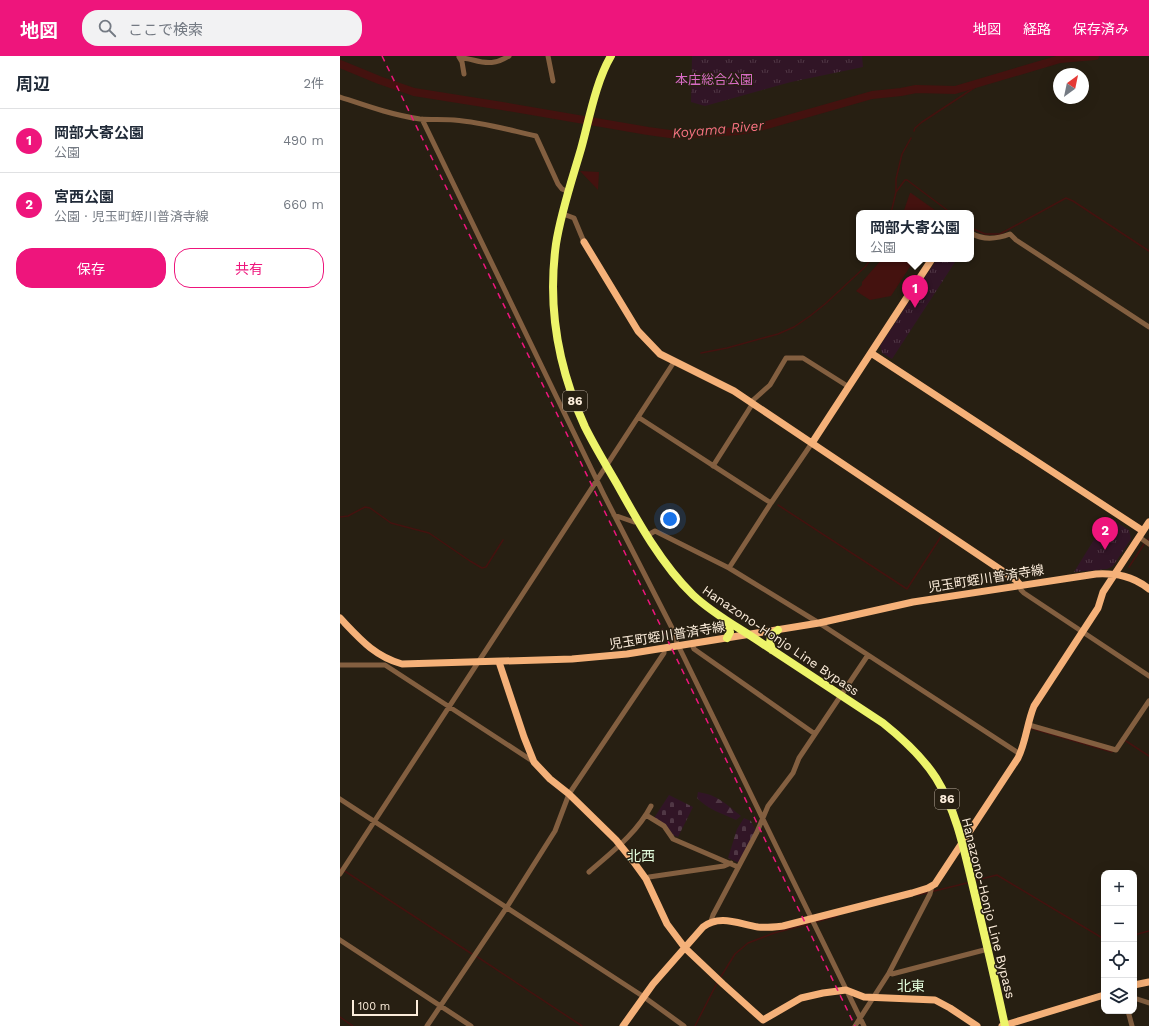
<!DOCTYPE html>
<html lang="ja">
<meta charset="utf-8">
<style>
:root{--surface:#fff;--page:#f2f2f3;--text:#1f2937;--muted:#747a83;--line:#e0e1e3;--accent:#ee157c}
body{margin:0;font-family:"Work Sans","Noto Sans JP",sans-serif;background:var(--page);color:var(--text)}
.controls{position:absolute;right:12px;bottom:12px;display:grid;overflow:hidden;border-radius:8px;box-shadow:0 4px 16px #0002}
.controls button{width:36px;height:36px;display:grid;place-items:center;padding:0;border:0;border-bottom:1px solid var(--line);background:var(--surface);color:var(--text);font:20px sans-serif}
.compass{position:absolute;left:713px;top:12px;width:36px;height:36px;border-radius:50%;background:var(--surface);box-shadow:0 4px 16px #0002;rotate:33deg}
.scale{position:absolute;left:12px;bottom:10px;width:66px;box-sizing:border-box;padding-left:4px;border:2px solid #fceddb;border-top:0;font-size:11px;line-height:14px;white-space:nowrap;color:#fceddb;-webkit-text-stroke:3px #271f12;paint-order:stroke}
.you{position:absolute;left:330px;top:463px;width:14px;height:14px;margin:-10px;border:3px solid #fff;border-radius:50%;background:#1a73e8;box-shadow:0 0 0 6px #1a73e833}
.badge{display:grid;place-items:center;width:26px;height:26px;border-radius:50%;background:var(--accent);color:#fff;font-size:13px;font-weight:700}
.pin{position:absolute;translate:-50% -33px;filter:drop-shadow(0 1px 2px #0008)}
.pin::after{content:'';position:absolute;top:21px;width:14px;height:12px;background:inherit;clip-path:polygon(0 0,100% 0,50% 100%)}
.popup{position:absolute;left:516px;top:154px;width:118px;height:52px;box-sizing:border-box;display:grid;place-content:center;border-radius:8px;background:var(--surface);filter:drop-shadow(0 1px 3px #0005);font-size:13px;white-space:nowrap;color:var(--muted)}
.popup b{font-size:15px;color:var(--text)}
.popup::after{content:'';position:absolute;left:50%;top:100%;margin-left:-8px;border:8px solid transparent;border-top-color:var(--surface)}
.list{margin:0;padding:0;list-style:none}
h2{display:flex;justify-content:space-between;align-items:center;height:52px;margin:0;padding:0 16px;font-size:17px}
h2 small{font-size:13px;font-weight:400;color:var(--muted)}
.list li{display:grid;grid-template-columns:26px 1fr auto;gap:12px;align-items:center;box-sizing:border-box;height:64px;padding:0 16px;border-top:1px solid var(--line)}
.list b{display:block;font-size:15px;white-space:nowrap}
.list p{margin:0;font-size:13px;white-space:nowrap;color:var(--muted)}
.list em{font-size:13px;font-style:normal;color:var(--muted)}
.actions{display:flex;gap:8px;padding:12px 16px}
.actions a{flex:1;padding:9px 0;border:1px solid var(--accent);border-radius:16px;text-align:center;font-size:14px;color:var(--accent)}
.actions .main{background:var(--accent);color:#fff}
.icon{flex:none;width:22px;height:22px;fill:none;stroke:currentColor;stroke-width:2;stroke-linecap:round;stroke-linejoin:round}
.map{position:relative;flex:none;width:809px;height:970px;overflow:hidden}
header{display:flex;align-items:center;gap:24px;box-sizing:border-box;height:56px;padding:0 20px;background:var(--accent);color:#fff}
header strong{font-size:19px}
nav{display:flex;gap:22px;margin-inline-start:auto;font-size:14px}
.search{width:280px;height:36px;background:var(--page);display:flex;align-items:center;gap:10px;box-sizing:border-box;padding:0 14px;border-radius:16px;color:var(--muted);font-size:15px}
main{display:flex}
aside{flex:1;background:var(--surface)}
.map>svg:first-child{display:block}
</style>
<header>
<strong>地図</strong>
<div class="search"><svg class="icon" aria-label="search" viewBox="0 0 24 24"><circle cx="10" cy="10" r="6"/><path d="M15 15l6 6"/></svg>ここで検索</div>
<nav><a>地図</a><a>経路</a><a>保存済み</a></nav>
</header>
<main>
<aside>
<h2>周辺<small>2件</small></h2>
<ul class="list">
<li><span class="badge">1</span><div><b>岡部大寄公園</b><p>公園</p></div><em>490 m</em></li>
<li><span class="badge">2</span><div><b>宮西公園</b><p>公園 · 児玉町蛭川普済寺線</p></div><em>660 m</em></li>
</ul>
<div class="actions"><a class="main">保存</a><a>共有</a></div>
</aside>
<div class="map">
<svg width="809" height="970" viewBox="0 0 809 970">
<defs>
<pattern id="forest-firs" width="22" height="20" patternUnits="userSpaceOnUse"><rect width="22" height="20" fill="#311526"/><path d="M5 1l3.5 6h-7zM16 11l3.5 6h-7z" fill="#503745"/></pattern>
<pattern id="cemetery-stones" width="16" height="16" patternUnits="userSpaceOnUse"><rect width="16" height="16" fill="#311526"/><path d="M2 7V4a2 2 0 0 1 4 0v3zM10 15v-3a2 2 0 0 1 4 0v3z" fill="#503745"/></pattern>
<pattern id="park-tufts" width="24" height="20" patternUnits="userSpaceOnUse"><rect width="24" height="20" fill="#311526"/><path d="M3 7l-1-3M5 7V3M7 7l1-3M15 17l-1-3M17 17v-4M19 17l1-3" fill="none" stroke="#503745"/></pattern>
</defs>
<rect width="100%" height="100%" fill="#271f12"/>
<path fill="url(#forest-firs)" d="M358,736C378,739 386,748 401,760L396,764C383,758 367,753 357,742Z"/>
<path fill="url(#cemetery-stones)" d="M329,739L353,751L338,781L333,779L326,769L314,762Z
M404,762L411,765L416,775L399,807L388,802L397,773Z"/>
<path fill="url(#park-tufts)" d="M352,0H522L523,11L451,26L365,50L351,46Z
M597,203H617L552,303L542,297L540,290Z
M768,461L789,474L791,483L773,510L767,513L734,516Z"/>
<path fill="#44120f" d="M240,115L259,116L258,134Z
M570,137H571L599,157H563Z
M542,203H575L551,240L530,244L516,235L522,229V226Z"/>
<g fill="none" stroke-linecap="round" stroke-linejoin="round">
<path stroke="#44120f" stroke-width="1.5" d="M574,75L575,72L582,66L643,26
M556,136L565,124H567L611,157
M551,157L556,136V123L562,98L571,82
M631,172L645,178H660L726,142L733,145L809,195
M361,297L387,292L438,278L454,271L470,260L485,248L525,211L531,203
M438,449L567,533L602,479
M0,461L8,460L25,451L30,452L51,467L89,477L130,505L142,512L146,511L163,484
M808,483L809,484
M789,511L804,488
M690,672L772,696
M786,685L809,700
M0,812L132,898
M637,824L657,819L764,883
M578,839L627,827
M475,866L497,860
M794,879L809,875
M136,900L242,970
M380,922L395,898L408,887L434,877L472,867
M0,961L13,970
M355,970L378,925"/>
<path stroke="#44120f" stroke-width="8" d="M0,8L39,24L74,36L162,50L308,75L337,79L398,75L420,71L532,39L561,36L576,33L615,34L720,3L755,0"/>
<path stroke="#835f40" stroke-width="5" d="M208,0L213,25
M119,1L122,6L124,18
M120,2C125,2 129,3 133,4C148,8 156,8 169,0
M0,41C27,50 52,59 80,63C91,64 103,63 114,64C142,66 169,74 196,80L218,128L222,133L229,136
M82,63L264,439L332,572L337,587L524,970
M223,158L234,162L244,186
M631,177C644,185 657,183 670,178L676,184L809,271
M411,346L430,329L446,302H463L509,331
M298,361L431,447
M373,410L413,347
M274,459L294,466L298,464
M308,479L315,475L389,512L479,567L680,698
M799,481L809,488
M389,512L431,447L472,387
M680,529L681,534L684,537L809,620
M352,588L354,593L475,678
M0,609H45L194,706
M689,669L776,694L809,645
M0,743L304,941L344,970
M306,759L324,770L333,783L398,811
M249,816C272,796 297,777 311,750
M0,818L334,306
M306,823L309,821L384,810L391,807
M371,865L373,859L417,776L428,750L453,717L459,702L528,599
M0,884L131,970
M549,917L552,918L648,893
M794,942L809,947
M788,955L792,970
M87,970L167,851L215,775L229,738L324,597V593
M515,970L549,917L590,838L592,830"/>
<path stroke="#f5b179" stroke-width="7" d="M244,186L298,275L320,298L394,335L676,524L680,529
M531,297L803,475
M472,387L592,203
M0,562C20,583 34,600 62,608L232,603L287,598L479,567L573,546L756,518C776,517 793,520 809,533
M159,606L184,681L194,706L210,723L229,738L276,784L293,805L306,823L327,868L345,892L383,928L423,964L461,942L483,937L506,934L524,941L595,944L610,952L637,970
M794,929L809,926
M283,970L313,928L363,871C380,858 399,868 418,871C426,872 434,871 443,870L572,837L588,832L595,828L678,702C686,686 687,667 694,650L758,552L763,536L809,466
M662,970L764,939"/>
<path stroke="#edf46a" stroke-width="8" d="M271,0C256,25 249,64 241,93C232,124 221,156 216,188C207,253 218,312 245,371C255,391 266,409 277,428C298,466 322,509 353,539C373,558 398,571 420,586C461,613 502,640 543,667C563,683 582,700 596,722C616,754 624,793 633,831C644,877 655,923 665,970
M387,582L390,576L387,565
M432,594L430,587L431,580L438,574"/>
<path stroke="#ee157c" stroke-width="1.5" stroke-dasharray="6 5" stroke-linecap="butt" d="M42,0L415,763L515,970"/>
</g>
<g text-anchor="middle" stroke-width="3" stroke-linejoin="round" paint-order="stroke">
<g fill="#271f12" stroke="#bcaf9f" stroke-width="1">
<rect x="223" y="335" width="24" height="20" rx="3"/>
<rect x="595" y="733" width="24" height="20" rx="3"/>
</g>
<g font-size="12" font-weight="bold" fill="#fceddb">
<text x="235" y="349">86</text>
<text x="607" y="747">86</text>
</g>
<g font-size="13" fill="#d86bc5" stroke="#271f12">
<text x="374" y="28">本庄総合公園</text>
</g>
<g font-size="13" fill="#fceddb" stroke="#271f12">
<text transform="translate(646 522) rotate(-9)" y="5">児玉町蛭川普済寺線</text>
<text transform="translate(327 579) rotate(-9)" y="5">児玉町蛭川普済寺線</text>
<text transform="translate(441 584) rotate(34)" y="5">Hanazono-Honjo Line Bypass</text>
<text transform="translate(649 852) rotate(76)" y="5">Hanazono-Honjo Line Bypass</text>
</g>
<g font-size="14" font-style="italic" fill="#f5717f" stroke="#271f12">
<text transform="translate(378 73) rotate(-5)" y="5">Koyama River</text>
</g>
<g font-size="14" fill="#e3fddd" stroke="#271f12">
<text x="301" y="805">北西</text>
<text x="571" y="935">北東</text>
</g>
</g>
</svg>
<div class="controls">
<button>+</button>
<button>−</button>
<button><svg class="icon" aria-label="locate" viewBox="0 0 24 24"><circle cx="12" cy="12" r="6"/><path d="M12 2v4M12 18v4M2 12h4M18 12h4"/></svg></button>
<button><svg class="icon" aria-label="layers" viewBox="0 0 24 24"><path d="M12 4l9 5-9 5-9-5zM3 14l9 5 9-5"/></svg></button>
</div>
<svg class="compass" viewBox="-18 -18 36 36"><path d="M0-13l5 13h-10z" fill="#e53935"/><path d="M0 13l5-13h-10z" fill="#747a83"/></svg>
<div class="scale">100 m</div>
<div class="you"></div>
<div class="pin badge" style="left:575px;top:252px">1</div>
<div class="popup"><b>岡部大寄公園</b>公園</div>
<div class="pin badge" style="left:765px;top:494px">2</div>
</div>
</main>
